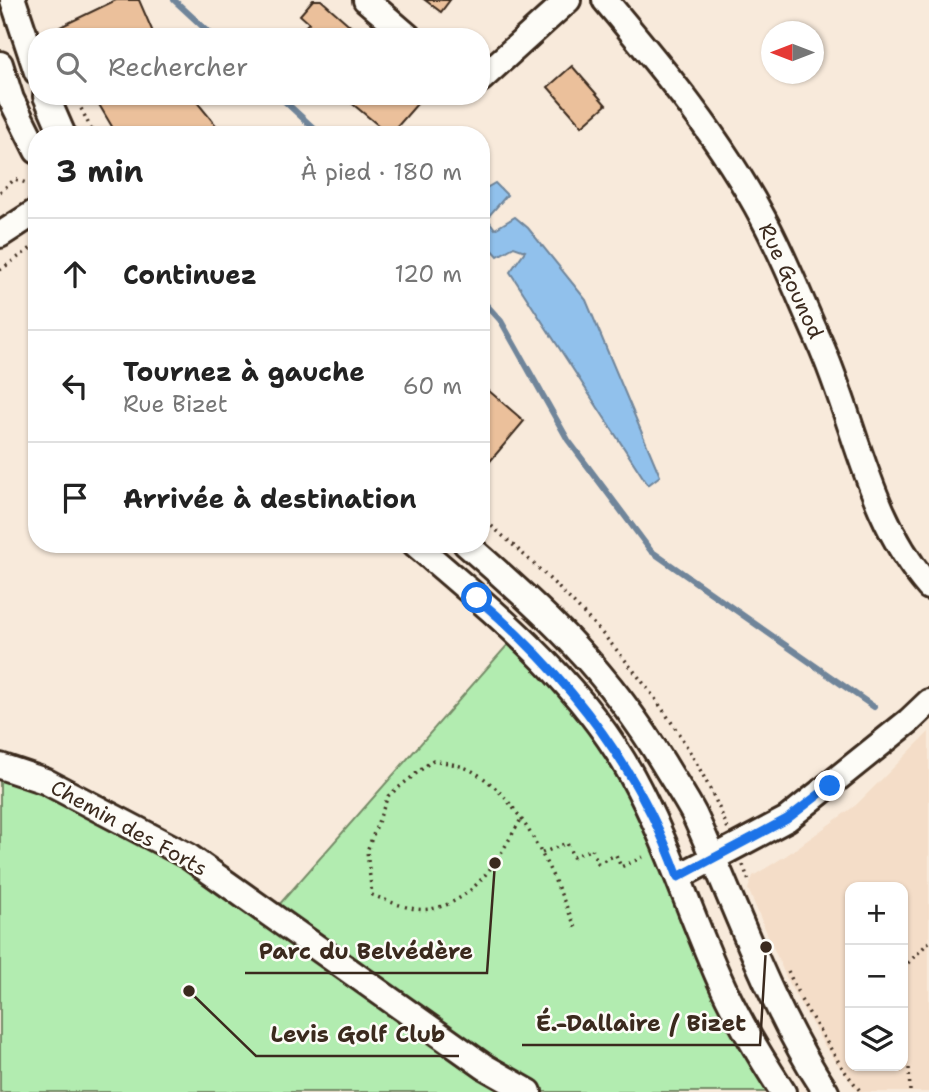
<!DOCTYPE html>
<html lang="fr">
<meta charset="utf-8">
<style>
:root{--surface:#fff;--page:#f2f2f2;--text:#222;--muted:#767676;--line:#e0e0e0}
body{margin:0;font-family:"Shantell Sans",sans-serif;background:var(--page);color:var(--text)}
.controls{position:absolute;right:21px;bottom:21px;display:grid;overflow:hidden;border-radius:14px;box-shadow:0 2px 5px #0004}
.controls button{width:63px;height:63px;display:grid;place-items:center;padding:0;border:0;border-bottom:2px solid var(--line);background:var(--surface);color:var(--text);font:35px sans-serif}
.compass{position:absolute;left:761px;top:21px;width:63px;height:63px;border-radius:50%;background:var(--surface);box-shadow:0 2px 5px #0004;rotate:270deg}
.stop{position:absolute;width:21px;height:21px;margin:-16px;border:5px solid #1a73e8;border-radius:50%;background:#fff}
.stop.end{background:#1a73e8;border-color:#fff;box-shadow:0 2px 7px #0008}
.list{margin:0;padding:0;list-style:none}
h2{display:flex;justify-content:space-between;align-items:center;height:91px;margin:0;padding:0 28px;font-size:30px}
h2 small{font-size:23px;font-weight:400;color:var(--muted)}
.list li{display:grid;grid-template-columns:46px 1fr auto;gap:21px;align-items:center;box-sizing:border-box;height:112px;padding:0 28px;border-top:2px solid var(--line)}
.list b{display:block;font-size:26px;white-space:nowrap}
.list p{margin:0;font-size:23px;white-space:nowrap;color:var(--muted)}
.list em{font-size:23px;font-style:normal;color:var(--muted)}
.icon{flex:none;width:38px;height:38px;fill:none;stroke:currentColor;stroke-width:2;stroke-linecap:round;stroke-linejoin:round}
.map{position:relative;flex:none;width:929px;height:1092px;overflow:hidden}
.search{position:absolute;background:var(--surface);box-shadow:0 2px 5px #0004;left:28px;top:28px;width:462px;height:77px;display:flex;align-items:center;gap:18px;box-sizing:border-box;padding:0 24px;border-radius:28px;color:var(--muted);font-size:26px}
.panel{position:absolute;background:var(--surface);box-shadow:0 2px 5px #0004;left:28px;top:126px;width:462px;height:427px;border-radius:28px}
.map>svg:first-child{display:block}
</style>
<div class="map">
<svg width="929" height="1092" viewBox="0 0 929 1092">
<rect width="100%" height="100%" fill="#f8eadb"/>
<filter id="ink" filterUnits="userSpaceOnUse"><feTurbulence type="fractalNoise" baseFrequency=".0143" numOctaves="2"/><feDisplacementMap in="SourceGraphic" scale="14" xChannelSelector="R" yChannelSelector="G"/><feConvolveMatrix kernelMatrix="1 2 1 2 8 2 1 2 1" color-interpolation-filters="sRGB"/></filter>
<g filter="url(#ink)">
<path fill="#f4ddc8" fill-rule="evenodd" d="M929,732V1092H858L824,1045L789,984L748,889L753,876L787,855L856,805ZM850,887H903V1066H850Z"/>
<path fill="#b2ecb0" stroke="#768b67" stroke-width="2" d="M518,633L611,742L783,1092H0V779L39,790L271,914Z"/>
<path fill="#91c1ec" stroke="#6f859a" stroke-width="2" d="M495,183L507,195L487,218L495,229L515,217L528,228L586,300L660,476L648,485L510,272L525,251L514,247L498,256L481,237V191Z"/>
<g fill="none" stroke-linecap="round" stroke-linejoin="round">
<path stroke="#6f859a" stroke-width="6" d="M174,0L214,37
M279,96L321,135
M481,299L501,321L568,440L651,551L874,707"/>
</g>
<path fill="#ebc09b" stroke="#3b2a1e" stroke-width="2" d="M116,0H139L155,37H64L60,27Z
M313,0H321L363,37H294L309,23L300,15Z
M425,0H450L441,12Z
M572,66L606,105L582,126L548,87Z
M94,96H192L224,135H117Z
M343,96H424L390,135Z
M481,384L524,421L481,472Z"/>
<g fill="none" stroke-linecap="round" stroke-linejoin="round">
<g stroke="#3b2a1e" stroke-width="30">
<path id="minor" d="M13,0L37,72
M366,0L409,37
M605,0C663,69 722,140 764,220C785,259 801,301 819,341C856,424 868,517 929,587
M0,64L11,99L37,151
M481,79L568,0
M46,96L63,135
M0,235L37,211
M415,544C495,613 580,681 632,776C667,840 688,909 718,976C736,1017 759,1055 783,1092
M466,544C548,615 607,670 664,764C674,781 685,797 694,814C737,908 769,1005 826,1092
M0,766L45,781L188,856L485,1067L529,1092
M678,877L787,819L909,721L929,702"/>
</g>
<path stroke="#3b2a1e" stroke-width="3.5" stroke-dasharray="2 5" stroke-linecap="butt" d="M75,96L94,135
M0,192L15,179L37,187
M0,270L37,244
M481,517C582,603 678,704 728,829
M520,821C499,857 476,902 430,909C412,912 389,901 372,895L367,851L388,796L433,760C446,763 463,765 474,772C525,801 553,878 576,928
M542,853L567,843L573,857L592,849L598,863L616,855L621,867L643,857
M743,865L750,884
M903,968L929,942
M788,971L798,993
M801,1000L843,1069L861,1092
M909,1068L910,1092"/>
<use href="#minor" stroke="#fdfcf7" stroke-width="24"/>
</g>
</g>
<g fill="none" stroke-linecap="round" stroke-linejoin="round" filter="url(#ink)">
<path stroke="#1a73e8" stroke-width="9" d="M477,598C566,674 638,765 678,877L787,819L830,786"/>
</g>
<g text-anchor="middle" stroke-width="5" stroke-linejoin="round" paint-order="stroke">
<g font-size="21" fill="#3b2a1e" stroke="#fdfcf7">
<text transform="translate(791 281) rotate(65)" y="7">Rue Gounod</text>
<text transform="translate(129 828) rotate(29)" y="7">Chemin des Forts</text>
</g>
</g>
<path fill="none" stroke="#3b2a1e" stroke-width="2.5" d="M495 863L487 973H245M766 947L760 1045H522M189 991L256 1056H459"/>
<g fill="#3b2a1e" stroke="#fdfcf7" stroke-width="2.5">
<circle cx="495" cy="863" r="7"/>
<circle cx="766" cy="947" r="7"/>
<circle cx="189" cy="991" r="7"/>
</g>
<g font-size="23" text-anchor="middle" font-weight="bold" fill="#3b2a1e" stroke="#fdfcf7" stroke-width="5" stroke-linejoin="round" paint-order="stroke">
<text x="366" y="959">Parc du Belvédère</text>
<text x="641" y="1031">É.-Dallaire / Bizet</text>
<text x="358" y="1042">Levis Golf Club</text>
</g>
</svg>
<div class="controls">
<button>+</button>
<button>−</button>
<button><svg class="icon" aria-label="layers" viewBox="0 0 24 24"><path d="M12 4l9 5-9 5-9-5zM3 14l9 5 9-5"/></svg></button>
</div>
<svg class="compass" viewBox="-18 -18 36 36"><path d="M0-13l5 13h-10z" fill="#e53935"/><path d="M0 13l5-13h-10z" fill="#767676"/></svg>
<div class="stop" style="left:477px;top:598px"></div>
<div class="stop end" style="left:830px;top:786px"></div>
<div class="search"><svg class="icon" aria-label="search" viewBox="0 0 24 24"><circle cx="10" cy="10" r="6"/><path d="M15 15l6 6"/></svg>Rechercher</div>
<section class="panel">
<h2>3 min<small>À pied · 180 m</small></h2>
<ul class="list">
<li><svg class="icon" aria-label="ahead" viewBox="0 0 24 24"><path d="M12 20V5M6 11l6-6 6 6"/></svg><div><b>Continuez</b></div><em>120 m</em></li>
<li><svg class="icon" aria-label="left" viewBox="0 0 24 24"><path d="M17 20v-9H6M10 6l-5 5 5 5"/></svg><div><b>Tournez à gauche</b><p>Rue Bizet</p></div><em>60 m</em></li>
<li><svg class="icon" aria-label="arrive" viewBox="0 0 24 24"><path d="M6 21V4h12l-3 4 3 4H6"/></svg><div><b>Arrivée à destination</b></div></li>
</ul>
</section>
</div>
